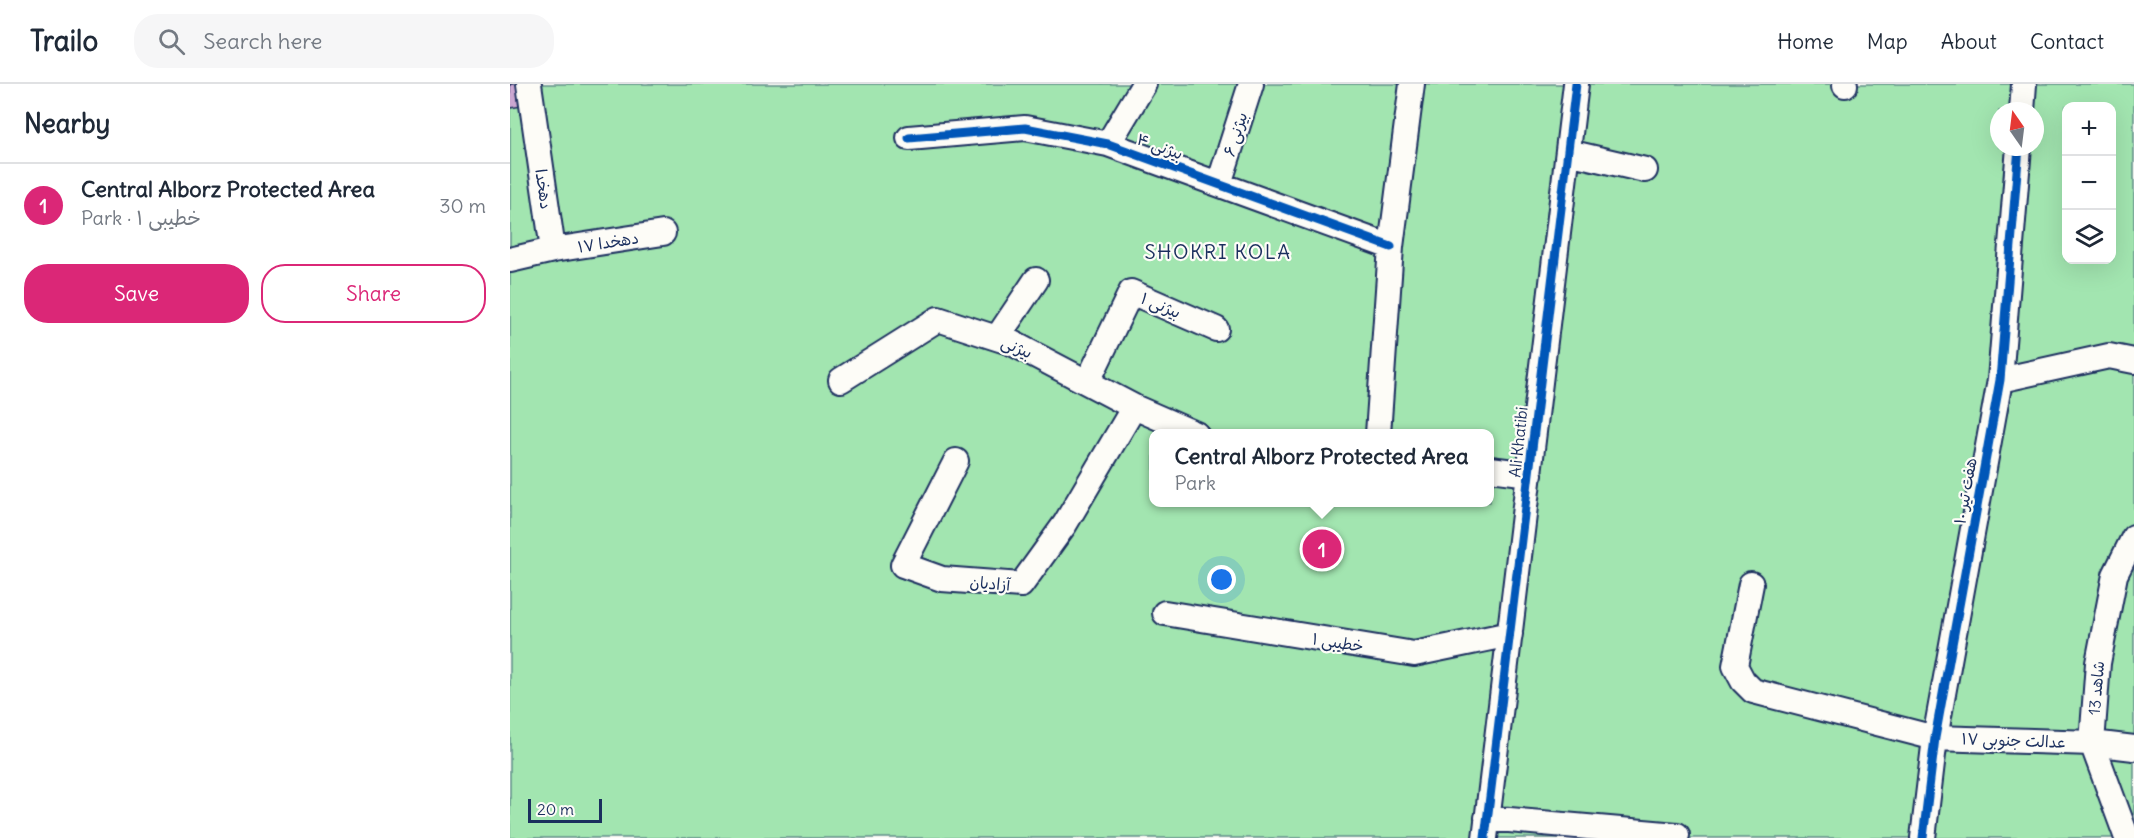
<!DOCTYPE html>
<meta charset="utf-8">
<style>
:root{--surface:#fff;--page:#f6f6f7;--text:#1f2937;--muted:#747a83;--line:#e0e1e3;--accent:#db2777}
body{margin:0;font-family:Delius,"Playpen Sans Arabic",sans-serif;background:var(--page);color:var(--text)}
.controls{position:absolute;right:18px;top:18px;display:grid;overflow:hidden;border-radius:12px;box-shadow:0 6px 24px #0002}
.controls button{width:54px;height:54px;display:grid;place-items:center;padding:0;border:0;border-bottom:2px solid var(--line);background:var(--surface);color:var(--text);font:30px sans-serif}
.compass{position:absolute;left:1480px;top:18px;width:54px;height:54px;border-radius:50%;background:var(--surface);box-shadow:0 6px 24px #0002;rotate:346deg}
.scale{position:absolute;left:18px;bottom:15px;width:74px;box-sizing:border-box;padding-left:6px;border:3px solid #1b2f5e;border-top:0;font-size:16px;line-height:21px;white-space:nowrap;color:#1b2f5e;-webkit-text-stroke:4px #fdfcf7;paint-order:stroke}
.you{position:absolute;left:712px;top:496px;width:21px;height:21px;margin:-15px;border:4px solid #fff;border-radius:50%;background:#1a73e8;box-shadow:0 0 0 9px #1a73e833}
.badge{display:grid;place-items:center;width:39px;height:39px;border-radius:50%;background:var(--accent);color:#fff;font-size:20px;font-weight:700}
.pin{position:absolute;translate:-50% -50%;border:3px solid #fff;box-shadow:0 2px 6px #0006}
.popup{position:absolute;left:639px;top:345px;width:345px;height:78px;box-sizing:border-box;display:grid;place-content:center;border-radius:12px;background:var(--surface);filter:drop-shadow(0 2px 4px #0005);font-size:20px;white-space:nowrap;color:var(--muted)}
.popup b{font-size:22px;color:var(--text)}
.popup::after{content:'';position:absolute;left:50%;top:100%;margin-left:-12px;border:12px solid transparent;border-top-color:var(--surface)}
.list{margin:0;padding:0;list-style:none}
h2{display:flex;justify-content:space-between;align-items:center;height:78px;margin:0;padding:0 24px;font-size:26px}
h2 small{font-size:20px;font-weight:400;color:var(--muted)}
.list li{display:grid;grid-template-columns:39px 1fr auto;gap:18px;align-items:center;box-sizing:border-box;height:84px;padding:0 24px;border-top:2px solid var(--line)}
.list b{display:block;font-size:22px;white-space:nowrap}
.list p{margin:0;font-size:20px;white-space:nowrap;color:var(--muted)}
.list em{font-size:20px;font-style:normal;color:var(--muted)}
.actions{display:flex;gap:12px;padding:18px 24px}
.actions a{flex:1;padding:14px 0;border:2px solid var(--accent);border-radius:24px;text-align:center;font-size:21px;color:var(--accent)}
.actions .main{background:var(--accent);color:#fff}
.icon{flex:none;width:33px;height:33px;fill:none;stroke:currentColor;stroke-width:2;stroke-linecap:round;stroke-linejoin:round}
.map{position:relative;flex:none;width:1624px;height:754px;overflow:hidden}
header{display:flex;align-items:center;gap:36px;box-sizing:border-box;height:84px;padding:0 30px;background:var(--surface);border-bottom:2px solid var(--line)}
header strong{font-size:28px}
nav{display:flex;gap:33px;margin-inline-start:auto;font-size:21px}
.search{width:420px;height:54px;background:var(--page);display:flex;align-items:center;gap:15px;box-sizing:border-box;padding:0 21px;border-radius:24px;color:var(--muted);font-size:22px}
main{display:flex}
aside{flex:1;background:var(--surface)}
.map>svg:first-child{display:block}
</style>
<header>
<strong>Trailo</strong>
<div class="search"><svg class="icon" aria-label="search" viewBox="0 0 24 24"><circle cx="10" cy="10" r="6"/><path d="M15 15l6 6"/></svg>Search here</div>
<nav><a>Home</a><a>Map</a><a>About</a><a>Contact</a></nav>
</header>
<main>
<aside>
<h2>Nearby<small></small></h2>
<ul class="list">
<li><span class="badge">1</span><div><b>Central Alborz Protected Area</b><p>Park · خطیبی ۱</p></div><em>30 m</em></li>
</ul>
<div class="actions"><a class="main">Save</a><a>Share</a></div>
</aside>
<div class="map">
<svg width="1624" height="754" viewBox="0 0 1624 754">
<rect width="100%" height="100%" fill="#fdfcf7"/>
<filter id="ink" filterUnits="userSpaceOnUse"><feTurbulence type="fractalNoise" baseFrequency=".0167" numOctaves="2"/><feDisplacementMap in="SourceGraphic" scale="12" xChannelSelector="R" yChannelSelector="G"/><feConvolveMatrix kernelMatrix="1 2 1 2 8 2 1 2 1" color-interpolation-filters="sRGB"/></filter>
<g filter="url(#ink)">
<path fill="#a2e5b0" stroke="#5e8a87" stroke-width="1.5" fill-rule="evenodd" d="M0,0H1624V754H0ZM1556,22H1602V176H1556ZM1489,27H1525V63H1489ZM644,350H980V418H644Z"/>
<path fill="#cba7d1" stroke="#1b2f5e" stroke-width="1.5" d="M0,0H14L18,21L0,24Z"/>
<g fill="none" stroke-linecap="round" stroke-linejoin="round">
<g stroke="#1b2f5e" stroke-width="28">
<path id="minor" d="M1335,1V0
M1512,27L1514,0
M399,54L515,44L598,60L881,163
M598,60L634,0
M1058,68L1135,86
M709,100L741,0
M43,166L153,149
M0,176L43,166L19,0
M487,254L526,196
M331,296L428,235L502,259L624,323L686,350
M1490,296L1599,272L1624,277
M578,297L621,208L706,245
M868,350L881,163L902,0
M446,377L393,481L432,495L511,501L555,440L624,323
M980,385L1020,390
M1241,500L1225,582L1233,597L1243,607L1425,654L1582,659L1624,664
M655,529L904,570L1000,550
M977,734L1167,751
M975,754L1066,0
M1413,754L1425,654L1490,296L1509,63
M1617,754L1582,659L1588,579L1605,491L1624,453"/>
</g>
<use href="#minor" stroke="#fdfcf7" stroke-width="24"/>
<g stroke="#fdfcf7" stroke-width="13">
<path id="cycleway" d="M399,54L515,44L598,60L881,163
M975,754L1066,0
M1413,754L1425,654L1490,296L1509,63"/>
</g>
<use href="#cycleway" stroke="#0057b8" stroke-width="9"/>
</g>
</g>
<g text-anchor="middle" stroke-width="4.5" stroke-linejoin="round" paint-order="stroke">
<g font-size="16" fill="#1b2f5e" stroke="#fdfcf7">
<text transform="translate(725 50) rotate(-72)" y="6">بیژنی ۶</text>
<text transform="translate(650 62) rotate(20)" y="6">بیژنی ۴</text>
<text transform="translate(34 105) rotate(82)" y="6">دهخدا</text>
<text transform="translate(98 158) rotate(-9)" y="6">دهخدا ۱۷</text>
<text transform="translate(651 221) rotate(23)" y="6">بیژنی ۱</text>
<text transform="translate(507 263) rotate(23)" y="6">بیژنی</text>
<text transform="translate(1008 358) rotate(-84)" y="6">Ali Khatibi</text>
<text transform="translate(1455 407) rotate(-80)" y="6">هفت تیر ۱۰</text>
<text transform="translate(480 499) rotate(4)" y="6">آزادیان</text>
<text transform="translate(828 558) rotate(9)" y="6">خطیبی ۱</text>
<text transform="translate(1586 604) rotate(-85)" y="6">شاهد 13</text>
<text transform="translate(1504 656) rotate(2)" y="6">عدالت جنوبی ۱۷</text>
</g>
<g font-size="20" letter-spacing="1.5" fill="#1b2f5e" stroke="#fdfcf7">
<text x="708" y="175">SHOKRI KOLA</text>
</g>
</g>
</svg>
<div class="controls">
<button>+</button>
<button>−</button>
<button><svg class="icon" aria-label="layers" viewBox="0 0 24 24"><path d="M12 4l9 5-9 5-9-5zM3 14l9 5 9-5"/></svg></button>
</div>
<svg class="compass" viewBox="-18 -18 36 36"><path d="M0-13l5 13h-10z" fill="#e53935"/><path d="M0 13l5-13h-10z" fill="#747a83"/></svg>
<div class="scale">20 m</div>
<div class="you"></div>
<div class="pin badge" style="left:812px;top:465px">1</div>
<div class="popup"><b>Central Alborz Protected Area</b>Park</div>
</div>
</main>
